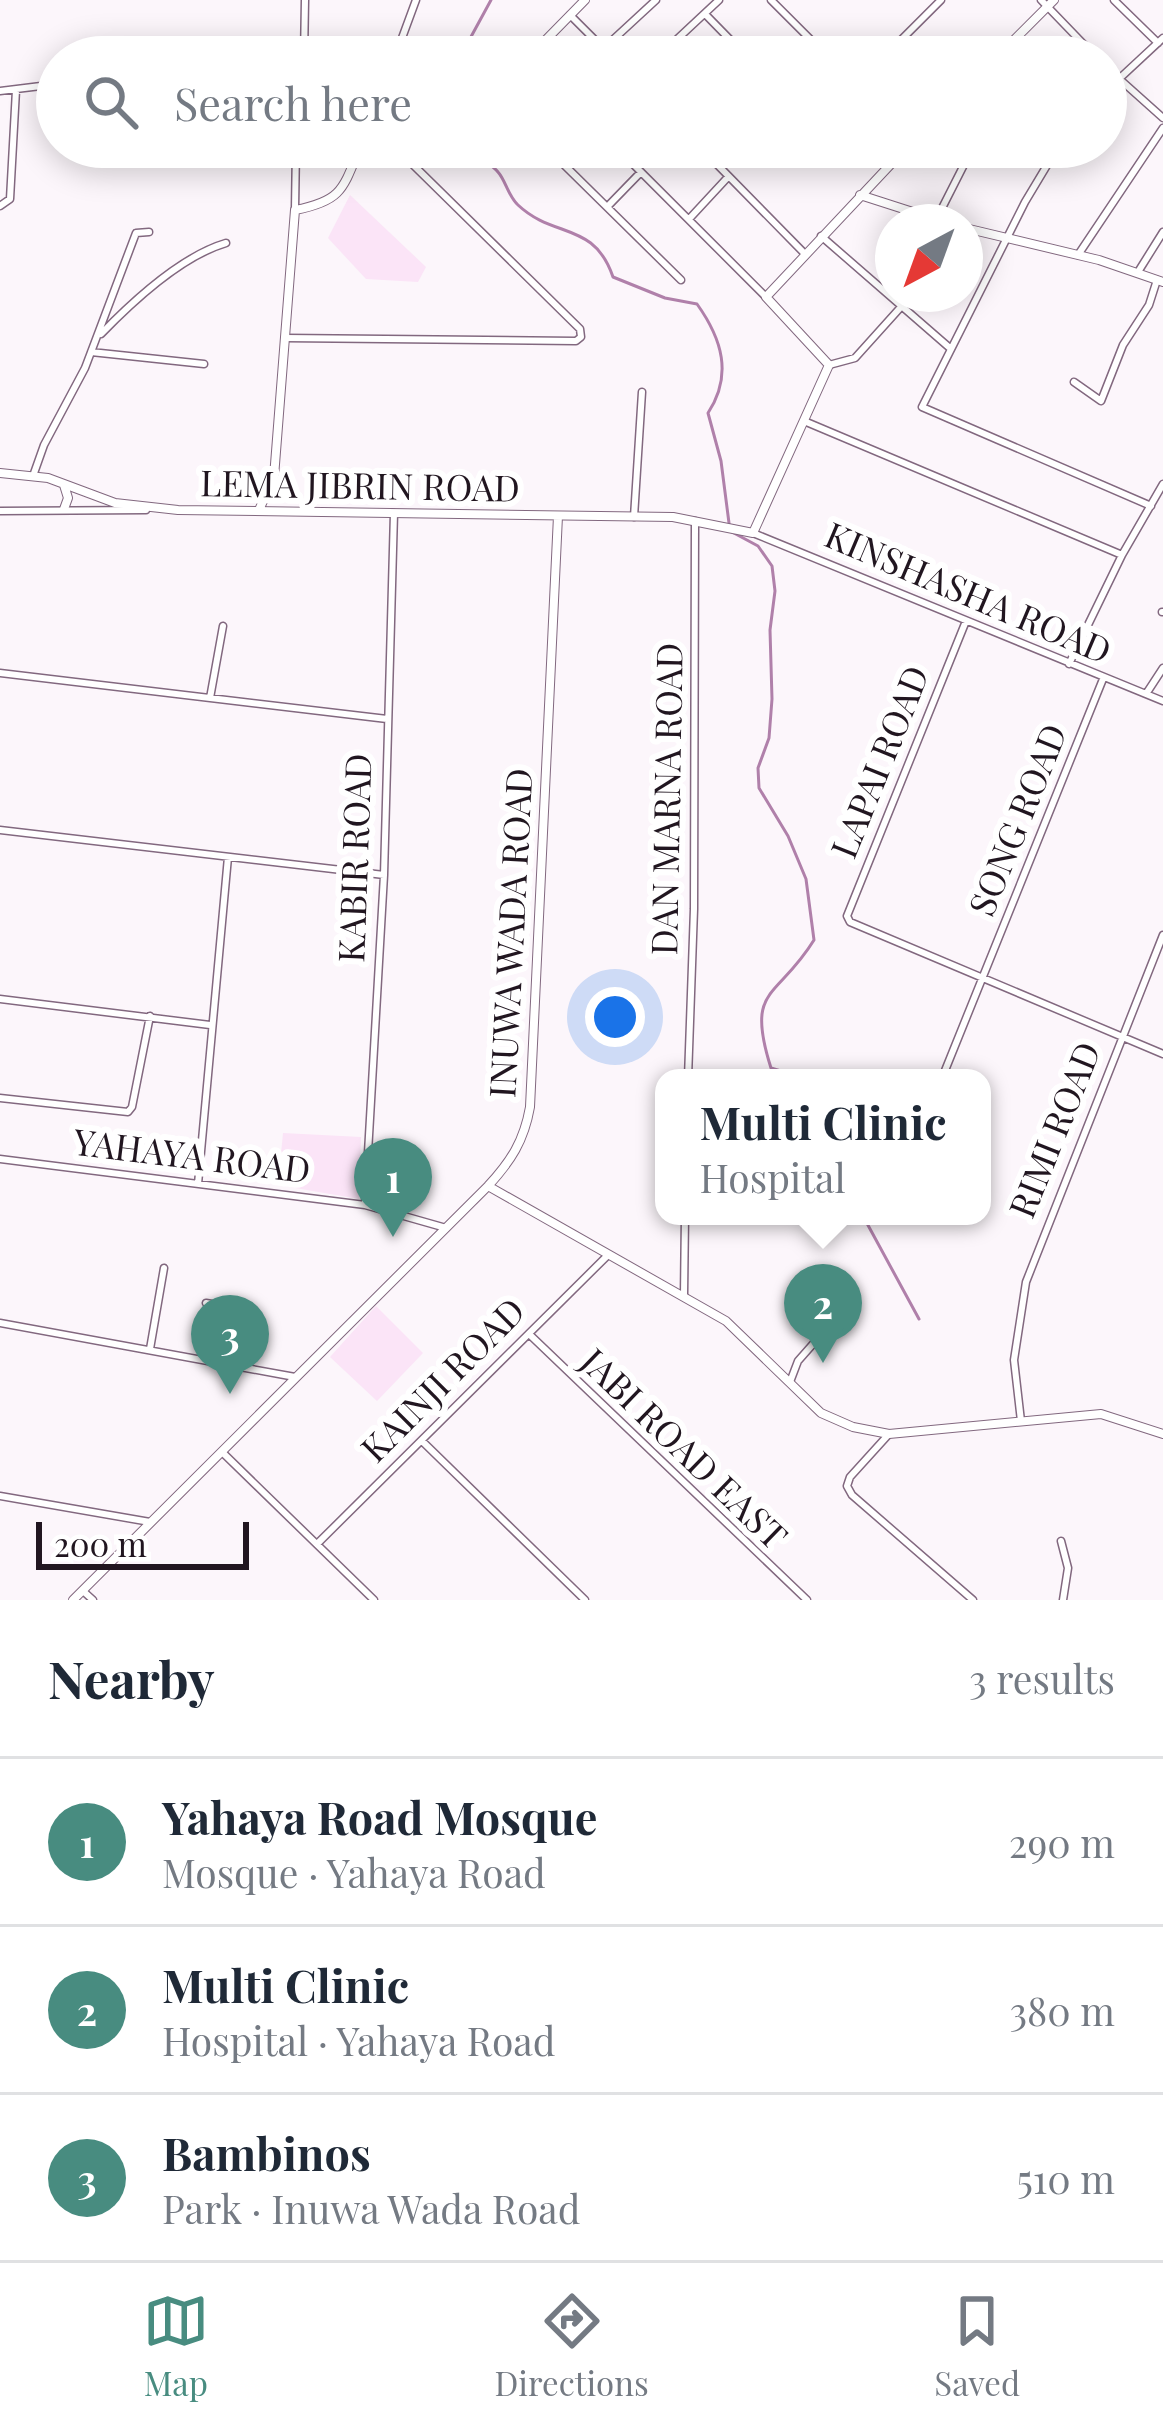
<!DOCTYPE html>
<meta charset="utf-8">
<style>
:root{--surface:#fff;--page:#f2f2f3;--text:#1f2937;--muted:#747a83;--line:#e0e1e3;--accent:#488c80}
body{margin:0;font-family:"Playfair Display",serif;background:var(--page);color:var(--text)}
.compass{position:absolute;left:875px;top:204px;width:108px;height:108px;border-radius:50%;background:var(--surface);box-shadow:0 6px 30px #0003;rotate:221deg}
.scale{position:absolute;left:36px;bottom:30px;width:213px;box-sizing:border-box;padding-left:12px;border:6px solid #211620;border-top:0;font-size:33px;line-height:42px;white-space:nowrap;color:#211620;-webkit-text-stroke:9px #fff;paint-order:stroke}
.you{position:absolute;left:615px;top:1017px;width:42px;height:42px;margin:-30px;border:9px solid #fff;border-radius:50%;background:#1a73e8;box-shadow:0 0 0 18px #1a73e833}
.badge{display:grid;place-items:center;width:78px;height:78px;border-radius:50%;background:var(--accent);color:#fff;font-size:39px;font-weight:700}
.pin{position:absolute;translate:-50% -99px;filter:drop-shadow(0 3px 6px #0008)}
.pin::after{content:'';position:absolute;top:63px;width:42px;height:36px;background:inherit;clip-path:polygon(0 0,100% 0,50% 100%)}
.popup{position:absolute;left:655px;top:1069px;width:336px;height:156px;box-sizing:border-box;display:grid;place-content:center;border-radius:24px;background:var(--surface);filter:drop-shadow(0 3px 9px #0005);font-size:39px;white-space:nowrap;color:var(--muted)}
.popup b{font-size:45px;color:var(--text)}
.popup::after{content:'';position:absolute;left:50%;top:100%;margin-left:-24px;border:24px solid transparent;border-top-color:var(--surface)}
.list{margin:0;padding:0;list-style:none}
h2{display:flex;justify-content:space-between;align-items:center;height:156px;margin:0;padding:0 48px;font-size:51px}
h2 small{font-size:39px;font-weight:400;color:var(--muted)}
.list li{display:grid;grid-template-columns:78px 1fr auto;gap:36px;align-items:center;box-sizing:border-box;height:168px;padding:0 48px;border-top:3px solid var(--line)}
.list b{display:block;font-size:45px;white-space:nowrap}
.list p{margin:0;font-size:39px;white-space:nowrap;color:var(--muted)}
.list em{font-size:39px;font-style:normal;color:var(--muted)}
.icon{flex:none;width:66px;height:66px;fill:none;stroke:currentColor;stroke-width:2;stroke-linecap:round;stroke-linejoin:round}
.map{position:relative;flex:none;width:1163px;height:1600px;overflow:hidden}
.search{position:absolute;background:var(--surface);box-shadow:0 6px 30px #0003;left:36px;right:36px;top:36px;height:132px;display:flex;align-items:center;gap:30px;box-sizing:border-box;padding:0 42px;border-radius:66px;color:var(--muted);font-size:45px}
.sheet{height:660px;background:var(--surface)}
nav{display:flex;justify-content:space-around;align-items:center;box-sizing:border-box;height:168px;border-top:3px solid var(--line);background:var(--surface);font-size:33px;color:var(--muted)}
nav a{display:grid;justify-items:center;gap:6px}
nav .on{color:var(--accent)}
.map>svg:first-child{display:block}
</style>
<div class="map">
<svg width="1163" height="1600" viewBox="0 0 1163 1600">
<rect width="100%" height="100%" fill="#fcf6fb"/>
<path fill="#fbe4f7" d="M350,195L426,267L418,282L366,279L328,238Z
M283,1133L361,1137L359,1199L278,1185Z
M376,1306L423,1353L377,1401L330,1357Z"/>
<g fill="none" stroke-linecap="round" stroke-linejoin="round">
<path stroke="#b080aa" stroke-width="3" d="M460,57L491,0
M469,147C477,158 490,162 498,172C506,181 508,196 518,205C554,239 594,221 613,277L665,298L697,304C722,339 733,375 708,413L721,461L729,523
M732,532L758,546L772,566L775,591L770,630L772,699L769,738L758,768L759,788L788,836L806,879L814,940C777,1000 745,986 771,1068L804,1078
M863,1216L919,1319"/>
<g stroke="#82687f" stroke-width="9">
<path id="minor" d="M771,0L828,57
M1041,0L1096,57
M1114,0L1158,43
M705,14L747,57
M570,15L612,57
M604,48L656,0
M306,49L378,57
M304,57L305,0
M395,57L416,0
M658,57L719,0
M800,57L816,44
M884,57L941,0
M1106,67L1163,118
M0,91L57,84
M1106,91L1163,38
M546,147L681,280
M616,147L766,297
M700,147L804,253
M800,147L816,161L834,147
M1058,147L1025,202L922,407L1151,506
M0,206L10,199L16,90
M607,207L641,172
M295,209L296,147
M690,218L728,177
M936,220L973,147
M821,236L951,349
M1078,255L1163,128
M1138,272L1163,232
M101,334C133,301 182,256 226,243
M285,338L576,341L581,337L580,329L395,147
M91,352L204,364
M829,365L855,358L900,308
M1074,382L1101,401L1123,345L1149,305L1157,280
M804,421L1122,555
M33,476L44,445L85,368L136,233L149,232
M0,511L146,510
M634,517L642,392
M753,533L1163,701
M1162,612H1163
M966,621L847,916L850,922L1163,1054
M1069,664L1122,555L1163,484
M0,673L387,719
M1146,694L1163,668
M210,698L223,626
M0,830L384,875
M0,999L210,1025
M688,1078L694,909L695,521
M942,1078L1103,679
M0,1098L128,1112L132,1107L150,1016
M0,1159L365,1205L446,1228
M198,1184L228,857
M365,1205L384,875L394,513
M684,1295L685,1216
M206,1303L241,1309L240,1368
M0,1323L295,1377
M529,1334L807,1600
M150,1349L164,1268
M790,1382L798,1361L828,1327
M1021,1421L1014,1360L1026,1282L1163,935
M889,1434L850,1477L847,1486L852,1495L973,1600
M422,1441L585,1600
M222,1452L374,1600
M0,1496L150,1522
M1061,1541L1068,1568L1063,1600
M318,1543L608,1255
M83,1591L93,1600"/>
</g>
<g stroke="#82687f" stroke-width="10">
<path id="tertiary" d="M529,57L585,0
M997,57L1054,0
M860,195L944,222
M965,228L1099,260L1163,282
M0,473L48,478L115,503L178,510L673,517L753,533L829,365L766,297L907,147
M64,485L68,498L64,509
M259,510L274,477L295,210C342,201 343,189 360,147
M488,1186L726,1321L821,1413L853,1427L889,1434L1101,1414L1163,1434
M73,1600L488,1186C511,1161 524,1141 530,1107L558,516"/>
</g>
<use href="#minor" stroke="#fff" stroke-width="6"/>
<use href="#tertiary" stroke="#fff" stroke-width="8"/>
</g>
<g text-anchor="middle" stroke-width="12" stroke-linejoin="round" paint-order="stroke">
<g font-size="36" fill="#211620" stroke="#fff">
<text transform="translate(360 486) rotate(1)" y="13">LEMA JIBRIN ROAD</text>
<text transform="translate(968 593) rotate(23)" y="13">KINSHASHA ROAD</text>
<text transform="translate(880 762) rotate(-68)" y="13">LAPAI ROAD</text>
<text transform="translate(667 799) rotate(-89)" y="13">DAN MARNA ROAD</text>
<text transform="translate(1018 820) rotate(-68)" y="13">SONG ROAD</text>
<text transform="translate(355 858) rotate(-88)" y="13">KABIR ROAD</text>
<text transform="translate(511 933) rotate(-87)" y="13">INUWA WADA ROAD</text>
<text transform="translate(1055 1130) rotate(-68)" y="13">RIMI ROAD</text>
<text transform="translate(192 1156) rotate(7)" y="13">YAHAYA ROAD</text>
<text transform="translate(443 1380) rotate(-45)" y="13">KAINJI ROAD</text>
<text transform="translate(684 1449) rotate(44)" y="13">JABI ROAD EAST</text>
</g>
</g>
</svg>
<svg class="compass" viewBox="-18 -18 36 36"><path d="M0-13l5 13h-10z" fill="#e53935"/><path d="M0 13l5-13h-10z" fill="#747a83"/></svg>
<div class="scale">200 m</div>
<div class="you"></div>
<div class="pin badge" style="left:393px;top:1237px">1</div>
<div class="pin badge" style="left:823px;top:1363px">2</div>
<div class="popup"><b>Multi Clinic</b>Hospital</div>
<div class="pin badge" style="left:230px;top:1394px">3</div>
<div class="search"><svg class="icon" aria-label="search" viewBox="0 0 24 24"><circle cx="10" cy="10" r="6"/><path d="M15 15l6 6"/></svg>Search here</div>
</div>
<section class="sheet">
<h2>Nearby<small>3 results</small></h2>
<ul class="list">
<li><span class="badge">1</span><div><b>Yahaya Road Mosque</b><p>Mosque · Yahaya Road</p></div><em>290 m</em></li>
<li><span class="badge">2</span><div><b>Multi Clinic</b><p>Hospital · Yahaya Road</p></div><em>380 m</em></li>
<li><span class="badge">3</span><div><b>Bambinos</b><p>Park · Inuwa Wada Road</p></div><em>510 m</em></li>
</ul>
</section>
<nav>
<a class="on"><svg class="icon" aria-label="map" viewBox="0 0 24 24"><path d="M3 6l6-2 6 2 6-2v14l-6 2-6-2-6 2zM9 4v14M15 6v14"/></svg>Map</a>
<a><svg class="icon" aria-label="directions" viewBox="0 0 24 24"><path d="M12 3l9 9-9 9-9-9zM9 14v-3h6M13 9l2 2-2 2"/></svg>Directions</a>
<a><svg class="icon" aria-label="saved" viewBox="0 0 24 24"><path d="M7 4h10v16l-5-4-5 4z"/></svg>Saved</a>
</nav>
